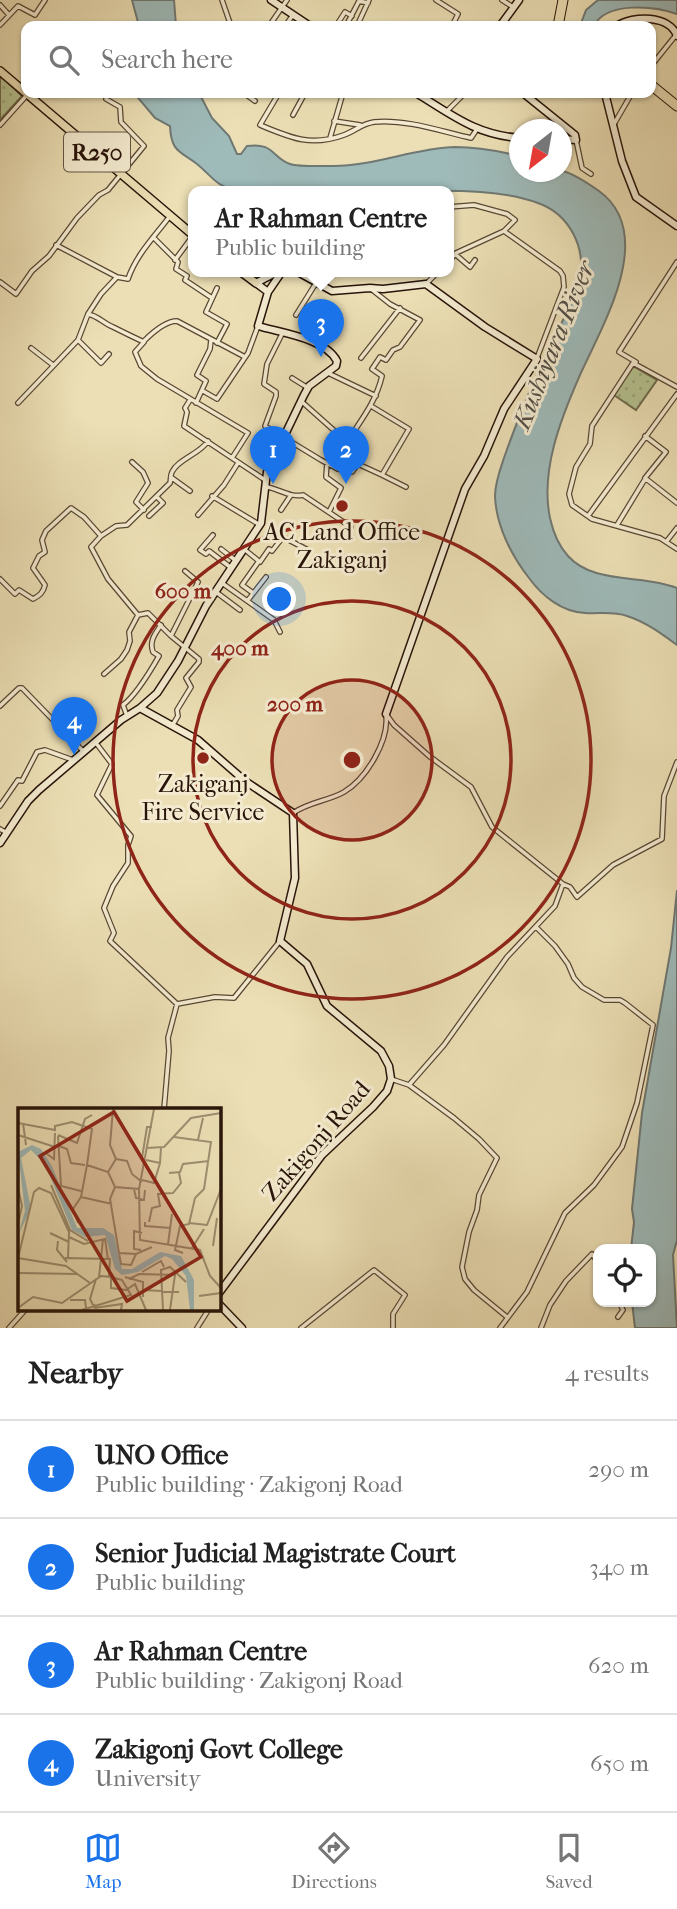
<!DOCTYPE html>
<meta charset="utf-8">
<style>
:root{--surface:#fff;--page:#f2f2f2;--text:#222;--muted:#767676;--line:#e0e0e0;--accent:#1a73e8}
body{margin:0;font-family:"IM FELL French Canon",serif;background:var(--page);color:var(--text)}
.controls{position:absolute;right:21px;bottom:21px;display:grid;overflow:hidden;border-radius:14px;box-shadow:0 2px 5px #0004}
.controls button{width:63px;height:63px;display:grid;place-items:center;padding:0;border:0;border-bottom:2px solid var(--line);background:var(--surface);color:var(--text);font:35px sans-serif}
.compass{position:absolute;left:509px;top:119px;width:63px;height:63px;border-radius:50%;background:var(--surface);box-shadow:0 2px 5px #0004;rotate:211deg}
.you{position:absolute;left:280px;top:600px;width:24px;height:24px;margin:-18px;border:5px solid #fff;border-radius:50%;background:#1a73e8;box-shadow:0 0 0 10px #1a73e833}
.badge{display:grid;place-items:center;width:46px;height:46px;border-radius:50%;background:var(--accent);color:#fff;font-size:23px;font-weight:700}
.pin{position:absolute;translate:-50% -58px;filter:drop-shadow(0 2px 4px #0008)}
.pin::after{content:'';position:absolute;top:37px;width:24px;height:21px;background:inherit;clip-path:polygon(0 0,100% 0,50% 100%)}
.popup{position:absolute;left:188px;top:186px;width:266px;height:91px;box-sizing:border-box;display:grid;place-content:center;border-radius:14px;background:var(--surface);filter:drop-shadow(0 2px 5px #0005);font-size:23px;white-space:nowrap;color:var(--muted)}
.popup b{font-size:26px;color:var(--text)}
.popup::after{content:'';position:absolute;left:50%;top:100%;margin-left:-14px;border:14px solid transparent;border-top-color:var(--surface)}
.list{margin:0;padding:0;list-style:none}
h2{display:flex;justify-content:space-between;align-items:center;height:91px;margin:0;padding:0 28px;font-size:30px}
h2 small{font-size:23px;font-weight:400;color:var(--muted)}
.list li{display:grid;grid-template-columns:46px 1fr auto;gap:21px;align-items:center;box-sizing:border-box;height:98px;padding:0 28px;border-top:2px solid var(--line)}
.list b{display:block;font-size:26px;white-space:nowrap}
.list p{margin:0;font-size:23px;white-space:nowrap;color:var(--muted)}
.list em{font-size:23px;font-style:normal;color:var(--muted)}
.icon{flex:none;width:38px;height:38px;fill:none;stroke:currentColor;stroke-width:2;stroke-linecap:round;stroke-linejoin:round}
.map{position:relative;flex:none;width:677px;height:1328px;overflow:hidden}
.search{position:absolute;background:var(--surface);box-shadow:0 2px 5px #0004;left:21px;right:21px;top:21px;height:77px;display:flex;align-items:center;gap:18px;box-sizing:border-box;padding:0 24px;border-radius:14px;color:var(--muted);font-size:26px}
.sheet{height:483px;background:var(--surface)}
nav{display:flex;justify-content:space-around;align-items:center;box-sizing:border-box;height:98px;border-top:2px solid var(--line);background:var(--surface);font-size:19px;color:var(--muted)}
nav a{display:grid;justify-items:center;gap:4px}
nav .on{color:var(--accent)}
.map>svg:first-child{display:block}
</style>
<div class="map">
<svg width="677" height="1328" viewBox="0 0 677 1328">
<defs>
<pattern id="park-dots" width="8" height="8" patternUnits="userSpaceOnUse" patternTransform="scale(1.75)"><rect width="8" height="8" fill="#b5c290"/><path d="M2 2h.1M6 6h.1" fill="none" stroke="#9ca67b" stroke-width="1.8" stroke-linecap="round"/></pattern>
</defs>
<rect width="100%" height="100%" fill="#ecdfb5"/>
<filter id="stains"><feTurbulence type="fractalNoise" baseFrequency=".00286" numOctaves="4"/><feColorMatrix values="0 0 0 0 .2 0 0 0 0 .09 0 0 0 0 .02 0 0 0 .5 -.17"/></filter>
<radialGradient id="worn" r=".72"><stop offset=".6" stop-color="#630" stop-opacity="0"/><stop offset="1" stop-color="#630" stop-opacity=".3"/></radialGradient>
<path fill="url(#park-dots)" stroke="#6e6b4c" stroke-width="2" d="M0,75L22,96L0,120Z
M633,366L657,380L636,410L614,395Z"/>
<path fill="#9ebab9" stroke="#6f7873" stroke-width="2" d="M132,0H174L176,26H139Z
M598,0H677V14C655,6 606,1 594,26H580L586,10Z
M134,93H199L212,118L229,136L237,154H241L247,146C274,142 272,158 290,164C299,167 322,166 333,166C375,166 414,148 455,147C477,147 499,151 519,156L520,172C532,172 550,169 562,171C573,173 589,184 599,191C658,234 602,326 580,375C561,418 540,471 550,518C553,532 559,546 568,556C594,585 642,574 677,588V645C662,634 646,622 627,616C613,611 600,614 585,613C562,612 542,596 529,578C511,555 496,525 495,496C495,482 501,467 505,455C519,415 536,375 554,338C564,318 574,300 579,279C587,248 569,214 538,203C498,188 444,191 402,191C347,191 292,191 238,191C215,186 213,177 197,164C180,151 171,152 170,126L155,118Z
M677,890V1240L673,1255L677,1328H635L632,1302H651V1249H631L634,1222L632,1209L642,1113L671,948Z"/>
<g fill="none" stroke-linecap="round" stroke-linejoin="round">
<g stroke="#594734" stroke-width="6">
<path id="street" d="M222,0L231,26
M436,0L458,14L452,26
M502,0L513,7
M0,5L9,15
M0,25L18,6L35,15L45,0
M269,26L287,0
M285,26L293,15
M336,26L345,12L352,16
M346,26L359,1L368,3
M357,26L369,0
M651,66L676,35
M244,93L255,101
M279,93L260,125C291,138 311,147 344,135C355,131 361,124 374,122C406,119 440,131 471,138L477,129
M447,111L465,93
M293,115L305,93
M334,121L360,125
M614,124L632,93
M0,125L27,95
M330,138L343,93
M576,140L582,168L591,174
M449,207L474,205L507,214L515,220L504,231
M154,238L178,262L176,269L187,276L185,280L212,298
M56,245L117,277L128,279C136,255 155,236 170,216
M455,254L470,267L475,260
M175,260L192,237
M449,261L456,253L504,231L560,271L563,276L564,287L537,358
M0,282L16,294L32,271L49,256L77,218L99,195L108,190L144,146L121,122L120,107L106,99
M426,284L439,271
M217,288L206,312L227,324L217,343
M88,314C98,316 103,323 113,327C123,332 133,337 144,342L135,352L141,366L157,379L248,433L232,458
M296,315L316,283
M283,332L267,364L264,384L276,392V396L265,426L321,460L338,469L352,472L358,464L382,475
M78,340L101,363L109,354
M144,341C152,333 165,321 177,321L245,357
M31,348L53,365
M361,358L400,308
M636,362L619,352L677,262
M328,373L376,396
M292,378L308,388
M677,387L633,363L592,426L590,444L576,467L569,494L572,505L592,519L660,538L677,549
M203,391L217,399L248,353L258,326
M190,400L185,408L187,412L184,426L265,480
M301,401L347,442C361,420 376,402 382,376L372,369L380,357L386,360L393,350L400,347L420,320L390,304L371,289
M18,403L78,340L88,314L101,294L117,277
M196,403L206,381L197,375L210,349L211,340
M371,406L409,429L382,475L406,487
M645,436L666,452L645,478L677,503
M132,462L143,472L148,483L136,502L144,510
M327,463L326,477L341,488L329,512
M172,478L190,491
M267,487C279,489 291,498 303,495L351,527
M212,496L260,525
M281,510L291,495
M198,515L224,485L238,463
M149,516L163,503L157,497
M588,516L677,394
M617,525L645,479
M213,535L200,550L206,554L209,551L230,567
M101,536L91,547L108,579L138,615
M666,542L677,528
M221,549L235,560
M244,549L260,562L269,549L272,551L283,537L308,550
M0,579L15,594L19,590L33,599C40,595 43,593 45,585L33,568L39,556L45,552L42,540L46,531L71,508L84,517L101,536L116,526L127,525L170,483C171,480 170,476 172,472C178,459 200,454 208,441
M222,583L274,620L280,632
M216,592L240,610
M253,593L242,585L259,561
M248,600L266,577
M171,636L198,582L185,571
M104,674L121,659L127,650L130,641L129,632L138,615L148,613L171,636L199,659V662L186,678L191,687L177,710L178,716L172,726
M0,706L19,688H22L84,752
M386,714L394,725L429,756L471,787L492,827L563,884L555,906L507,957L444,1045L409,1085L391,1079
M127,716L123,705C135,696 151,670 159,656L153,652C149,641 155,634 161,625
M96,743L112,764L97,795L131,836L128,845V863L113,886L104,908L114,933L110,941L177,1004
M0,806L18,780L22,781L37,752L45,750L73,760
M293,813C309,802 328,801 344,792C366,779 389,741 386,716
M0,829L7,833
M563,884L570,887L577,897L613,865L662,839L664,796L677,762
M409,1085L454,1118L479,1139L497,1158L479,1195L477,1210L469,1232L462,1267L465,1279L474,1290L507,1317
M164,1109L169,1051L168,1038L177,1004L215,997L234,998L280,941
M618,1317L623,1310L619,1302
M9,1328L26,1309
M197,1328L209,1309
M301,1328L374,1270L405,1295L393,1314V1328
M500,1328L527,1292L565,1213L594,1185L622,1147L637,1103L653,1025L625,1003L620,1000H604L582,987L574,978L568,964L555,946L536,927
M541,1328L550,1305L566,1281L592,1254L598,1262"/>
</g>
<g stroke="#281409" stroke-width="9">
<path id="secondary" d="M271,0L310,26
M500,26L519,0
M617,26C633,15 670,15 677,36
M416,93C452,115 476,135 520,138
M523,93L575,135L576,140
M605,93L622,161L636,197L677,226
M562,139L576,140
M296,271L332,291L370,288L383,289L426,284L485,327L537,359L504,409L484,456L465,489L386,714
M256,283L279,271
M268,292L281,273
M140,708L198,740L245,781L293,813L295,878L280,941L307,964L327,1006L381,1051L389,1066L391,1079L387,1091L373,1107L322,1155L219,1293
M0,843L28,801L39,790L121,720L140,708L157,693L178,661L206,606L261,523L267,472L304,395L309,386L336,366L337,361C325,338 281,333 258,326L268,292L256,283
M219,1304L242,1328"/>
</g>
<g stroke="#281409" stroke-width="10">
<path id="primary" d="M0,71L193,235
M240,271L256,283"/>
</g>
<g stroke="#281409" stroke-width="11">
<path id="highway" d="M558,26L563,0
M651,85L677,106"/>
</g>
<use href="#street" stroke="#f3eacf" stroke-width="3.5"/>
<use href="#secondary" stroke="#f3eacf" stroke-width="6"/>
<use href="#primary" stroke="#ecdfb5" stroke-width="7"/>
<use href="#highway" stroke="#ecdfb5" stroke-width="9"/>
</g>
<circle cx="352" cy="760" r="80" fill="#8f2418" fill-opacity=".12"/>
<g fill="none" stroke="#8f2418" stroke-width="3.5">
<circle cx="352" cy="760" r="80"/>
<circle cx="352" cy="760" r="159"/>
<circle cx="352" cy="760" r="239"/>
</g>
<g fill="#8f2418" stroke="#f3eacf" stroke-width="2.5">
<circle cx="342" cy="506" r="7"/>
<circle cx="203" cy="758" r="7"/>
</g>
<g text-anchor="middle" stroke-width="6" stroke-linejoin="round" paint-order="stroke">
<rect fill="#f3eacf" stroke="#655444" stroke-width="2" x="64" y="132.5" width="66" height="39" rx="5"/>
<g font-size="23" font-weight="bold" fill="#281409">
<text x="97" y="160">R250</text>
</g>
<g font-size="24" fill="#281409" stroke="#f3eacf">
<text x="342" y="540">AC Land Office<tspan x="342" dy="28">Zakiganj</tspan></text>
<text x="203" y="792">Zakiganj<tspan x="203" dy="28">Fire Service</tspan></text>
</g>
<g font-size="24" fill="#281409" stroke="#f3eacf">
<text transform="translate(316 1141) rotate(-49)" y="8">Zakigonj Road</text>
</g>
<g font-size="26" font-style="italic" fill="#514e47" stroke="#f3eacf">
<text transform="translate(553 345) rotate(-68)" y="9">Kushiyara River</text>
</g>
</g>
<g transform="translate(18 1108)">
<rect width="203" height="203" fill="#ecdfb5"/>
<path d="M14,37L23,41L34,58L59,120H85L96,127L104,161H114L142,144L163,148L176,172V202H172L168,168L154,151L147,148L120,164L104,167L97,161L87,127L67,129L54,122L27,56L13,42L3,50L13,101L0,127L7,103L0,44Z" fill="#9ebab9"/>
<path fill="none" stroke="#9e8e70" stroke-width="2" d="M0,15L37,22V18L54,14L74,21L69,57L90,64L97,79L121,81L122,132L182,142L192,168L203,180M5,15L8,37M0,27L37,39M40,27L59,35L67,11L74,7M40,28L43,78L63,83M156,29L193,34L186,81L177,90L171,116L162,118L157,142L165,145M180,32L185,10M41,38L49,41L53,55L67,57M128,40L146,39L173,10L203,5M29,46L36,51L37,25M124,50L129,19H134M98,51L109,53L114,66L124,74M128,52L142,55L143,40M69,57L63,89L94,96M90,64L98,51L92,37L95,1M151,65L162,64L165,56L191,53M124,72L136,75L142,55M33,77L52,122L70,133M97,79L92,91L101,145L118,146L134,139M0,80L4,98L0,116M116,81L118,90L126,92L127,82M121,81L136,1M127,114V118L153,120M131,114L134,100L142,98L140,86L155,85L163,75L161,65M60,115L55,101L63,89M171,115L189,117L203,81M32,125L51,134M51,129L66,136L87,131L90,151H83M40,133L39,142L49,154M150,136L154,106M195,138L199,110M174,140L186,121M123,142L116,141V123L124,125M101,145L103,156L113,157L118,146M0,150L16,84L21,80L33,85L51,124L50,150M0,150L48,158L72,175M47,150L92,151L91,168M124,164L143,153L146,159M0,165L60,166M81,169L85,131M107,169L125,174V189M111,171L121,166L157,167L152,202M126,182L161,184M181,188L203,185M52,192H67L68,200M76,196L77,200L104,196L103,202M75,197L72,191L78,171M0,200L15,189L44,195L83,168L93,169V180L108,182L117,176L128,202M64,202L113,187L104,172L93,169M145,202L143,162L152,159L168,174"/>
<path fill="#8f2418" fill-opacity="0.15" stroke="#8f2418" stroke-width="3.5" d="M96,4L183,149L109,193L22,48Z"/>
<rect width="203" height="203" fill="none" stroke="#281409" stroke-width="3.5"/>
</g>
<circle cx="352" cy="760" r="10" fill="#8f2418" stroke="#f3eacf" stroke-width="3.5"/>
<g font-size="21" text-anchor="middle" font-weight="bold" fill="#8f2418" stroke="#f3eacf" stroke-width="6" stroke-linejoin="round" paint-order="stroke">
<text x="183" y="598">600 m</text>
<text x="240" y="655">400 m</text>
<text x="295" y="711">200 m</text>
</g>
<rect width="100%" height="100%" filter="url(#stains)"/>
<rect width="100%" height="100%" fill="url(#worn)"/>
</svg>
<div class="controls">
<button><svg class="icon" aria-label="locate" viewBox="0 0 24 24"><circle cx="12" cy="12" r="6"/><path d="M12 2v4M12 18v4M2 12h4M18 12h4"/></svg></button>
</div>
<svg class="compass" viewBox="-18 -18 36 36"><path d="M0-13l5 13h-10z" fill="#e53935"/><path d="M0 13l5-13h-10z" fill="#767676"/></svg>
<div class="you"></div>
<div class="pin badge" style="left:273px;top:484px">1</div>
<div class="pin badge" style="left:346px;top:484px">2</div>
<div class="pin badge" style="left:321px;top:357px">3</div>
<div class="popup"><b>Ar Rahman Centre</b>Public building</div>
<div class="pin badge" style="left:74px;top:755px">4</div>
<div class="search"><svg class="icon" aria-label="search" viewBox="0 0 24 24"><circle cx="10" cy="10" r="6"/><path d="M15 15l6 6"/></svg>Search here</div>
</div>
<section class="sheet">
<h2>Nearby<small>4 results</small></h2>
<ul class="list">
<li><span class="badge">1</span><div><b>UNO Office</b><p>Public building · Zakigonj Road</p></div><em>290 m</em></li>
<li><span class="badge">2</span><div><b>Senior Judicial Magistrate Court</b><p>Public building</p></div><em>340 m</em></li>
<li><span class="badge">3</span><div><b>Ar Rahman Centre</b><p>Public building · Zakigonj Road</p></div><em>620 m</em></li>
<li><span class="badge">4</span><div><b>Zakigonj Govt College</b><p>University</p></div><em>650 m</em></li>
</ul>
</section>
<nav>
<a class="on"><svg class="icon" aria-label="map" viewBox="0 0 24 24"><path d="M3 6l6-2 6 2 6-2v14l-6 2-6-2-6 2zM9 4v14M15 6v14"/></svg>Map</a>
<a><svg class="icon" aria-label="directions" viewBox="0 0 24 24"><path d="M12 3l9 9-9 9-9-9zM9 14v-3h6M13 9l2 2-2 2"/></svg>Directions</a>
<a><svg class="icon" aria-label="saved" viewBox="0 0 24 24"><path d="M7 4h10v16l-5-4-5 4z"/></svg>Saved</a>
</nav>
